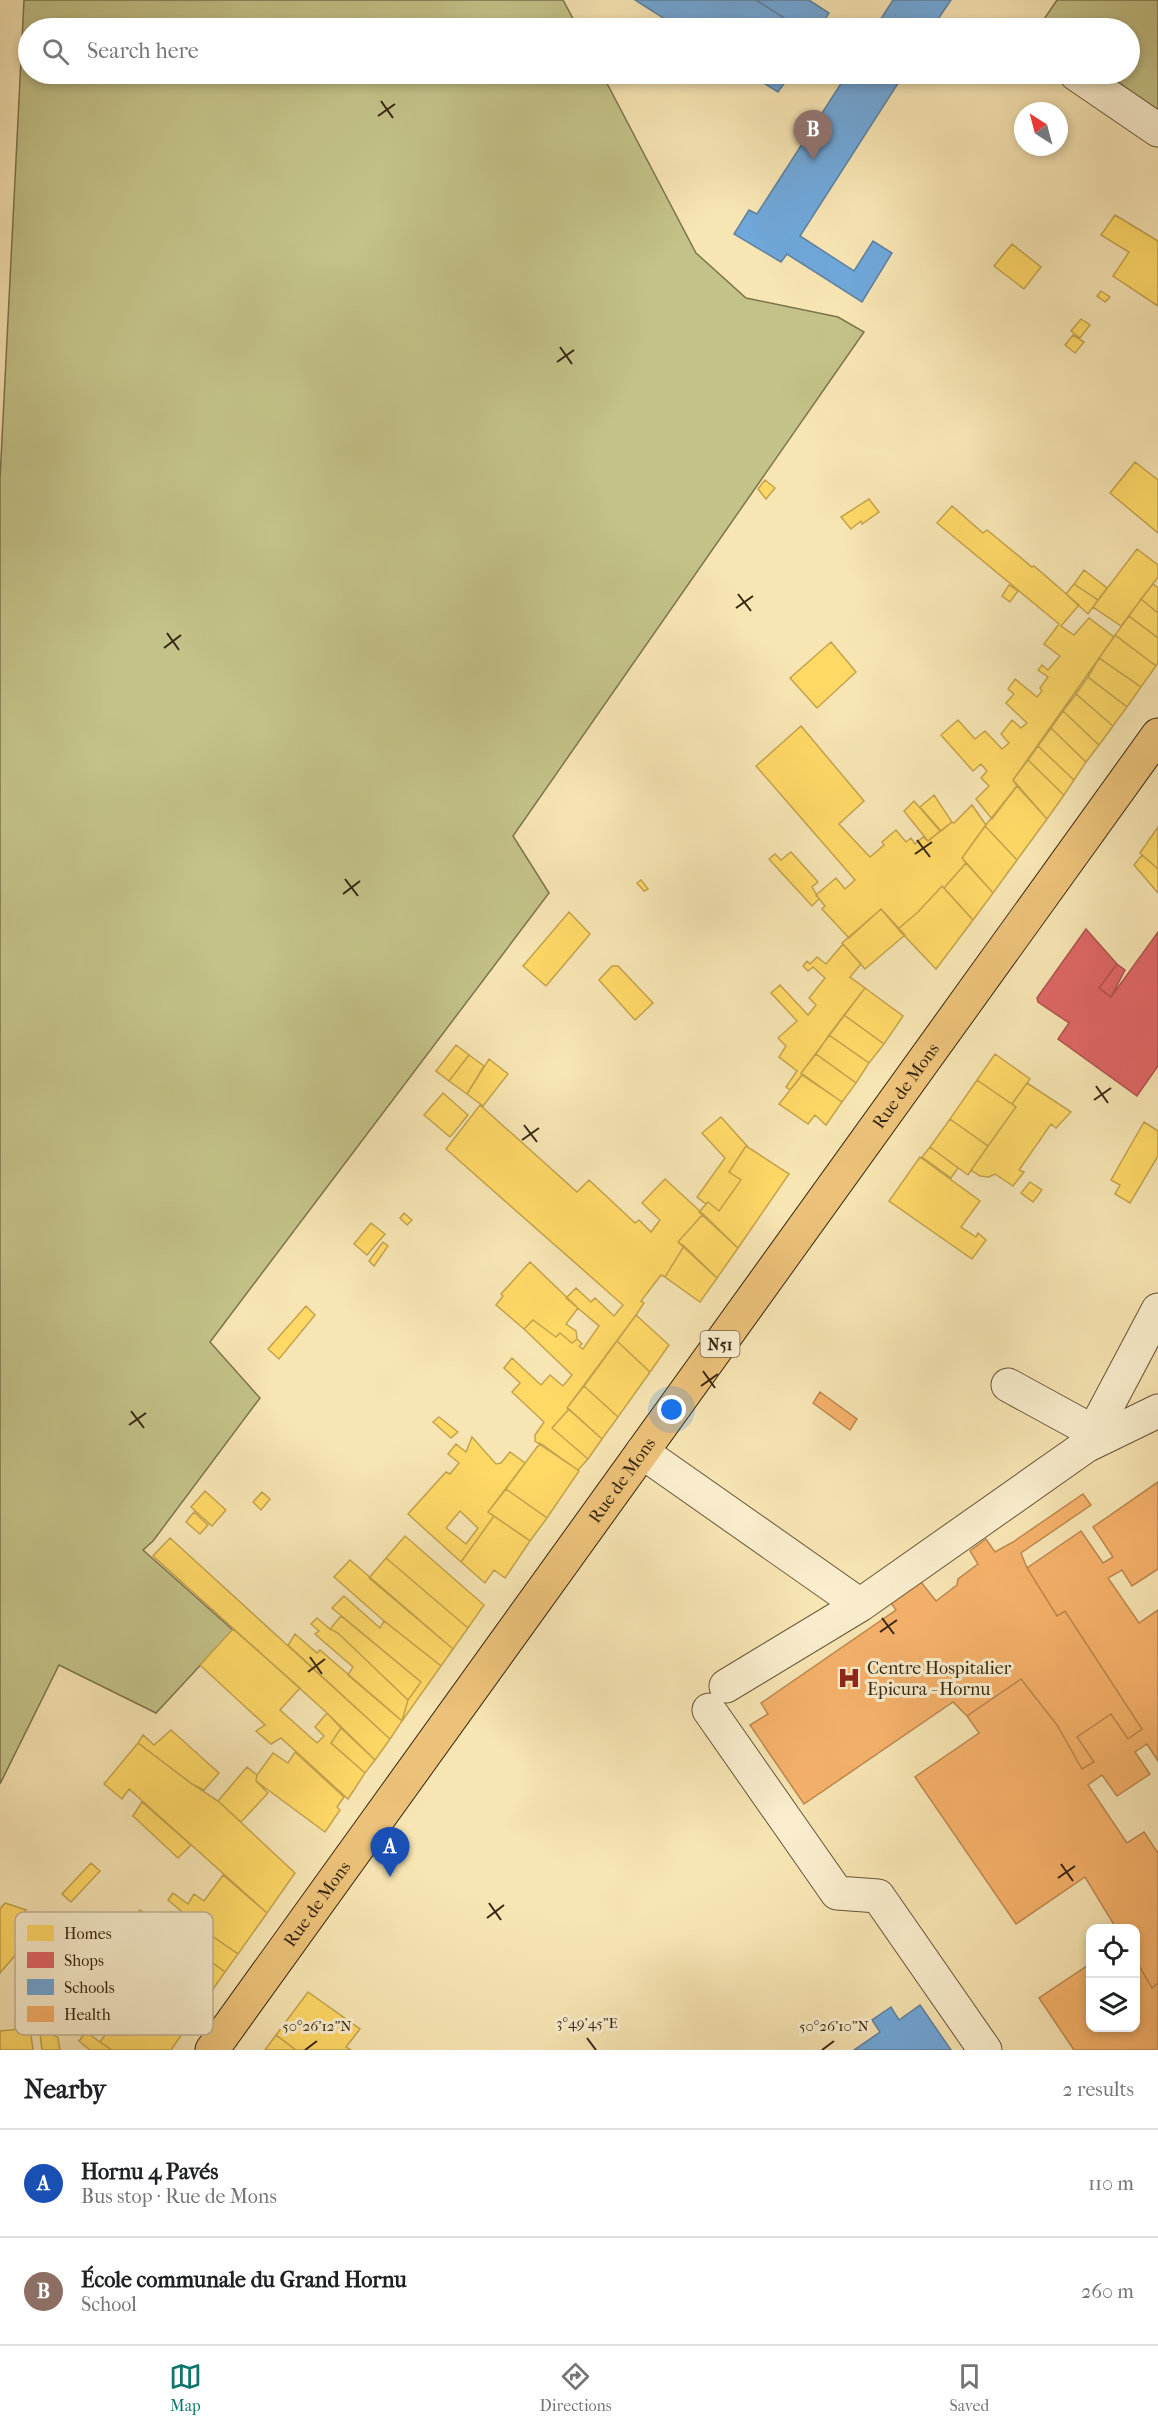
<!DOCTYPE html>
<meta charset="utf-8">
<style>
:root{--surface:#fff;--page:#f6f6f6;--text:#202124;--muted:#757577;--line:#e0e0e0;--accent:#0f766e}
body{margin:0;font-family:"IM FELL French Canon",serif;background:var(--page);color:var(--text)}
.controls{position:absolute;right:18px;bottom:18px;display:grid;overflow:hidden;border-radius:12px;box-shadow:0 3px 9px #0003}
.controls button{width:54px;height:54px;display:grid;place-items:center;padding:0;border:0;border-bottom:2px solid var(--line);background:var(--surface);color:var(--text);font:30px sans-serif}
.compass{position:absolute;left:1014px;top:102px;width:54px;height:54px;border-radius:50%;background:var(--surface);box-shadow:0 3px 9px #0003;rotate:324deg}
.you{position:absolute;left:672px;top:1410px;width:21px;height:21px;margin:-15px;border:4px solid #fff;border-radius:50%;background:#1a73e8;box-shadow:0 0 0 9px #1a73e833}
.badge{display:grid;place-items:center;width:39px;height:39px;border-radius:50%;background:var(--accent);color:#fff;font-size:20px;font-weight:700}
.pin{position:absolute;translate:-50% -50px;filter:drop-shadow(0 2px 3px #0008)}
.pin::after{content:'';position:absolute;top:32px;width:21px;height:18px;background:inherit;clip-path:polygon(0 0,100% 0,50% 100%)}
.list{margin:0;padding:0;list-style:none}
h2{display:flex;justify-content:space-between;align-items:center;height:78px;margin:0;padding:0 24px;font-size:26px}
h2 small{font-size:20px;font-weight:400;color:var(--muted)}
.list li{display:grid;grid-template-columns:39px 1fr auto;gap:18px;align-items:center;box-sizing:border-box;height:108px;padding:0 24px;border-top:2px solid var(--line)}
.list b{display:block;font-size:22px;white-space:nowrap}
.list p{margin:0;font-size:20px;white-space:nowrap;color:var(--muted)}
.list em{font-size:20px;font-style:normal;color:var(--muted)}
.icon{flex:none;width:33px;height:33px;fill:none;stroke:currentColor;stroke-width:2;stroke-linecap:round;stroke-linejoin:round}
.map{position:relative;flex:none;width:1158px;height:2050px;overflow:hidden}
.search{position:absolute;background:var(--surface);box-shadow:0 3px 9px #0003;left:18px;right:18px;top:18px;height:66px;display:flex;align-items:center;gap:15px;box-sizing:border-box;padding:0 21px;border-radius:33px;color:var(--muted);font-size:22px}
.sheet{height:294px;background:var(--surface)}
nav{display:flex;justify-content:space-around;align-items:center;box-sizing:border-box;height:84px;border-top:2px solid var(--line);background:var(--surface);font-size:16px;color:var(--muted)}
nav a{display:grid;justify-items:center;gap:3px}
nav .on{color:var(--accent)}
.map>svg:first-child{display:block}
</style>
<div class="map">
<svg width="1158" height="2050" viewBox="0 0 1158 2050">
<rect width="100%" height="100%" fill="#f7e5b3"/>
<filter id="stains"><feTurbulence type="fractalNoise" baseFrequency=".00333" numOctaves="4"/><feColorMatrix values="0 0 0 0 .2 0 0 0 0 .09 0 0 0 0 .02 0 0 0 .5 -.17"/></filter>
<radialGradient id="worn" r=".72"><stop offset=".6" stop-color="#630" stop-opacity="0"/><stop offset="1" stop-color="#630" stop-opacity=".3"/></radialGradient>
<path fill="#c3c288" stroke="#7d744d" stroke-width="1.5" d="M24,0H563L578,28H28V74H602L696,253L746,298L838,317L864,332L513,836L549,893L210,1342L260,1398L153,1541L143,1550L233,1630L156,1713L59,1665L0,1784V479Z
M1057,0H1158V111L1107,74H1130V28H1044L1040,25Z"/>
<path fill="#ffd966" stroke="#c3a34d" stroke-width="1.5" fill-rule="evenodd" d="M1115,215L1158,241V306L1113,276L1129,252L1101,235Z
M1012,244L1041,267L1024,289L994,266Z
M1101,291L1110,297L1105,302L1097,296Z
M1081,319L1090,325L1080,338L1071,331Z
M1073,335L1084,342L1075,353L1065,345Z
M1135,462L1158,480V533L1110,493Z
M765,480L775,488L766,499L758,489Z
M869,499L879,512L862,524L861,521L851,529L841,517Z
M952,506L983,533L987,530L1032,567L1034,566L1079,605L1061,626L1074,635L1089,618L1114,637L1013,780L1017,786L992,819L976,799L989,786L981,778L987,771L981,764L973,771L941,735L958,720L975,739L985,731L1002,749L1009,743L1001,734L1012,720L1021,728L1027,723L1006,703L1014,694L1008,689L1015,679L1037,697L1042,691L1040,688L1048,677L1038,670L1042,665L1048,670L1060,656L1044,644L1059,624L937,523Z
M1137,549L1158,565V577L1121,626L1093,607Z
M1084,570L1107,588L1098,600L1074,584Z
M1074,584L1098,600L1088,614L1066,594Z
M1153,584L1158,588V613L1141,599Z
M1009,585L1018,591L1010,602L1002,596Z
M1141,599L1158,613V638L1129,616Z
M1129,616L1158,638V663L1156,666L1115,635Z
M1115,635L1156,666L1141,687L1099,658Z
M831,642L856,672L817,708L790,678Z
M1099,658L1141,687L1127,707L1088,677Z
M1088,677L1127,707L1113,726L1076,694Z
M1076,694L1113,726L1099,745L1063,711Z
M1063,711L1099,745L1086,762L1051,728Z
M801,726L864,801L839,824L870,857L884,845L882,842L896,830L906,842L911,838L915,844L923,837L928,841L952,822L954,823L972,805L986,825L962,858L966,863L944,888L942,886L918,912L898,929L881,909L849,938L822,909L825,906L816,895L836,878L845,889L855,880L756,766Z
M1051,728L1086,762L1074,780L1038,746Z
M1038,746L1074,780L1064,795L1028,760Z
M1028,760L1064,795L1047,819L1013,780Z
M1017,786L1047,819L1017,860L985,826Z
M934,795L952,822L941,831L920,807Z
M914,801L940,831L928,841L904,811Z
M985,826L1017,860L993,893L962,858Z
M1158,827V869L1140,853Z
M791,852L818,882L812,887L819,899L812,906L769,859L775,854L781,860Z
M1142,855L1158,869V893L1134,865Z
M966,863L993,893L973,920L944,888Z
M641,880L648,889L644,891L637,883Z
M942,886L973,920L936,969L898,929L918,912Z
M881,909L905,935L865,969L842,943Z
M569,912L590,934L546,986L523,966Z
M843,944L861,964L850,977L865,988L801,1073L802,1075L790,1090L786,1087L797,1071L779,1057L786,1046L778,1038L797,1021L771,993L780,985L808,1015L816,1005L809,998L825,978L813,967L808,971L803,966L807,961L810,964L817,957L826,964Z
M612,966H618L653,1003L635,1020L599,980Z
M865,988L903,1016L884,1044L844,1015Z
M844,1015L884,1044L869,1063L829,1035Z
M829,1035L869,1063L856,1083L816,1054Z
M456,1045L469,1055L449,1081L436,1071Z
M816,1054L856,1083L842,1102L801,1073Z
M995,1054L1030,1079L1012,1104L977,1080Z
M469,1055L484,1066L467,1094L449,1081Z
M489,1059L508,1074L483,1106L467,1094Z
M802,1075L842,1102L826,1125L815,1115L808,1124L779,1104Z
M977,1080L1016,1107L988,1146L950,1119Z
M1027,1083L1071,1112L1056,1128L1051,1124L1019,1170L1024,1172L1013,1186L995,1174L989,1177L980,1176L971,1170L1016,1107L1012,1104Z
M443,1093L468,1115L450,1137L424,1115Z
M480,1105L577,1192L589,1180L635,1223L639,1220L651,1232L660,1220L642,1203L665,1179L703,1214L678,1242L684,1246L665,1277L661,1275L641,1301L644,1303L636,1315L567,1408L569,1409L552,1428L588,1459L578,1470L535,1441V1435L544,1422L512,1392L520,1383L504,1368L512,1358L541,1385L550,1375L563,1386L572,1375L524,1329L533,1320L556,1337L560,1333L572,1343L577,1339L582,1344L579,1346L583,1349L599,1326L566,1298L576,1288L591,1302L595,1298L614,1316L623,1305L446,1149Z
M721,1117L748,1147L746,1146L729,1172L741,1180L719,1211L708,1202L706,1204L697,1197L725,1158L702,1133Z
M950,1119L988,1146L968,1175L930,1147Z
M1144,1122L1158,1131V1156L1130,1203L1115,1194L1120,1185L1111,1180Z
M746,1146L789,1174L738,1248L699,1212L708,1202L719,1211L741,1180L729,1172Z
M930,1147L958,1168L951,1178L922,1157Z
M920,1157L980,1201L961,1227L976,1237L978,1233L986,1240L972,1259L889,1201Z
M1030,1182L1042,1190L1033,1202L1021,1193Z
M404,1213L412,1220L407,1225L400,1218Z
M703,1214L738,1248L717,1278L678,1242Z
M371,1223L385,1234L367,1255L354,1244Z
M383,1242L388,1246L374,1266L369,1261Z
M684,1246L717,1278L700,1302L665,1277Z
M530,1262L578,1308L566,1324L576,1331L577,1339L572,1343L560,1333L556,1337L533,1320L524,1329L496,1305L503,1296L501,1294Z
M306,1306L315,1315L279,1359L268,1349Z
M636,1315L669,1345L650,1372L617,1341Z
M617,1341L650,1372L618,1417L584,1386Z
M584,1386L618,1417L602,1439L567,1408Z
M569,1409L602,1439L588,1459L552,1428Z
M439,1417L458,1432L451,1438L433,1422Z
M472,1437L496,1464L501,1463L510,1452L525,1463L488,1512L494,1516L461,1562L408,1514L446,1472L450,1474L459,1463L448,1454L456,1444L466,1452ZM460,1511L478,1528L466,1544L446,1528Z
M540,1443L579,1471L547,1518L506,1489Z
M506,1489L547,1518L530,1541L488,1512Z
M205,1491L226,1510L212,1526L191,1507Z
M262,1492L270,1499L261,1510L253,1502Z
M194,1512L208,1525L200,1534L186,1522Z
M494,1516L530,1541L505,1578L494,1570L485,1583L461,1562Z
M405,1536L484,1605L468,1628L386,1558Z
M170,1538L390,1739L375,1760L327,1713L153,1556Z
M386,1558L468,1628L453,1649L369,1578Z
M350,1560L453,1649L441,1666L384,1621L334,1577Z
M344,1596L380,1628L384,1621L441,1666L402,1721L408,1700L421,1682L332,1608Z
M341,1616L421,1682L408,1700L338,1633L330,1629Z
M317,1618L330,1629L338,1633L408,1700L402,1721L348,1675L353,1667L315,1634L319,1631L311,1624Z
M233,1629L300,1688L280,1710L317,1743L324,1736L315,1727L327,1713L341,1728L331,1743L365,1773L348,1799L281,1738L271,1744L256,1731L265,1725L200,1665Z
M295,1634L317,1653L320,1650L402,1721L390,1739L288,1645Z
M341,1728L375,1760L365,1773L331,1743Z
M171,1730L219,1773L204,1790L192,1784L138,1743L143,1735L154,1745Z
M138,1743L192,1784L218,1801L295,1873L267,1913L129,1789L122,1799L104,1784Z
M295,1752L344,1797L337,1807L340,1810L325,1832L256,1781L257,1775L273,1753L288,1763Z
M247,1767L257,1775L256,1781L268,1793L241,1822L218,1801Z
M142,1802L191,1845L178,1858L133,1816Z
M91,1863L100,1871L71,1902L62,1894Z
M223,1875L267,1913L238,1954L202,1929L168,1900L173,1893L188,1904L194,1894L204,1901Z
M5,1903L26,1910L19,1919L35,1932L0,1973V1909Z
M140,1910L225,1972L211,1992L156,1953L164,1942L132,1919Z
M169,1915L176,1921L179,1917L200,1932L202,1929L238,1954L225,1972L161,1925Z
M109,1978L118,1987L184,2031L171,2050H112L100,2042L115,2021L97,2008L106,1996L100,1991Z
M308,1992L360,2029L346,2047L351,2050H296L276,2035Z
M39,2025L58,2038L60,2050H42Z
M30,2028L33,2050H0V2031Z
M86,2032L100,2042L112,2050H90L79,2041Z
M276,2035L296,2050H265Z"/>
<path fill="#e06666" stroke="#ad534d" stroke-width="1.5" d="M1086,929L1117,964L1099,988L1111,997L1158,932V1066L1137,1096L1058,1039L1069,1023L1038,1002L1037,998Z
M1117,964L1125,970L1111,997L1099,988Z"/>
<path fill="#6fa8dc" stroke="#5e819f" stroke-width="1.5" d="M635,0H756L800,28H679Z
M756,0H809L829,13L820,28H800Z
M893,0H951L932,28H875Z
M826,20L839,28H820Z
M749,74H791L778,92Z
M836,74H904L800,236L854,271L873,241L892,253L862,302L787,254L781,262L734,234L749,210L757,214L844,79Z
M920,2005L951,2050H854L880,2032L872,2020L891,2007L899,2020Z"/>
<path fill="#f6b26b" stroke="#bd8850" stroke-width="1.5" d="M820,1392L857,1419L850,1430L813,1403Z
M1158,1482V1569L1132,1586L1122,1570L1108,1578L1139,1623L1158,1610V1761L1147,1744L1135,1752L1150,1774L1117,1796L1102,1775L1088,1785L1127,1843L1144,1832L1158,1853V1983L1152,1988L1136,1960V1928H1116L1085,1877L1016,1924L915,1777L979,1733L967,1716L1021,1679L1057,1725L1082,1769L1094,1762L1077,1737L1111,1714L1128,1739L1142,1729L1065,1611L1057,1616L1027,1568L1081,1531L1103,1563L1113,1557L1093,1527Z
M1083,1494L1091,1505L1021,1553L1027,1568L1057,1616L1065,1611L1142,1729L1128,1739L1111,1714L1077,1737L1094,1762L1082,1769L1057,1725L1021,1679L967,1716L953,1702L804,1804L750,1725L768,1714L761,1703L896,1610L887,1597L917,1577L936,1601L957,1585L958,1579L978,1564L970,1551L986,1539L995,1552L1013,1542Z
M1136,1960L1152,1988L1158,1983V2050H1074L1039,1998L1090,1964V2028H1136Z"/>
<g fill="none" stroke-linecap="round" stroke-linejoin="round">
<g stroke="#67563a" stroke-width="35">
<path id="minor" d="M1076,74L1158,130
M1008,1385L1083,1426C1089,1432 1088,1438 1086,1446
M1086,1446L1158,1411
M642,1452L860,1605L1086,1446L1158,1310
M726,1686L860,1605
M709,1710L837,1893L878,1896L985,2050"/>
</g>
<g stroke="#372612" stroke-width="35">
<g id="major">
<path id="s1" d="M212,2050L1158,735"/>
</g>
</g>
<use href="#minor" stroke="#faeece" stroke-width="33"/>
<use href="#major" stroke="#ecc27a" stroke-width="33"/>
</g>
<path fill="none" stroke="#372612" stroke-width="2" d="M381,101L393,118M378,116L395,104M560,347L572,364M557,362L574,350M738,594L751,611M736,608L753,596M167,633L179,650M164,648L181,635M917,840L930,857M915,854L932,842M345,879L358,896M343,894L360,881M1096,1086L1108,1103M1094,1100L1111,1088M524,1125L537,1142M522,1140L539,1128M703,1371L715,1388M701,1386L718,1374M131,1411L144,1428M129,1425L146,1413M882,1618L894,1634M880,1632L897,1620M310,1657L322,1674M308,1672L325,1659M1061,1864L1073,1881M1058,1878L1075,1866M489,1903L501,1920M487,1918L504,1905M587,2038L596,2050M305,2050L317,2041M822,2050L834,2041"/>
<defs>
<g id="hospital-bare" transform="scale(1.8)"><path d="M-5-5h3v3.5h4V-5h3V5h-3V1.5h-4V5h-3Z" fill="#8f2418" stroke="#faeece" stroke-width="2.5" paint-order="stroke"/></g>
</defs>
<g fill-rule="evenodd">
<use href="#hospital-bare" x="849" y="1678"/>
</g>
<g text-anchor="middle" stroke-width="6" stroke-linejoin="round" paint-order="stroke">
<rect fill="#faeece" stroke="#72624a" stroke-width="1.5" x="700.5" y="1331" width="39" height="26" rx="4.5"/>
<g font-size="16" font-weight="bold" fill="#372612">
<text x="720" y="1350">N51</text>
</g>
<g font-size="18" fill="#372612" stroke="#faeece">
<text dy="6" stroke="none"><textPath href="#s1" startOffset="1188">Rue de Mons</textPath></text>
<text dy="6" stroke="none"><textPath href="#s1" startOffset="702">Rue de Mons</textPath></text>
<text dy="6" stroke="none"><textPath href="#s1" startOffset="180">Rue de Mons</textPath></text>
</g>
<g font-size="18" fill="#372612" stroke="#faeece" text-anchor="start">
<text x="867" y="1674">Centre Hospitalier<tspan x="867" dy="21">Epicura - Hornu</tspan></text>
</g>
</g>
<rect x="15" y="1912" width="198" height="123" rx="9" fill="#faeece" stroke="#c0b296" stroke-width="1.5"/>
<rect x="27" y="1925" width="27" height="16" fill="#ffd966"/>
<rect x="27" y="1952" width="27" height="16" fill="#e06666"/>
<rect x="27" y="1979" width="27" height="16" fill="#6fa8dc"/>
<rect x="27" y="2006" width="27" height="16" fill="#f6b26b"/>
<g font-size="16" fill="#372612">
<text x="64" y="1939">Homes</text>
<text x="64" y="1966">Shops</text>
<text x="64" y="1993">Schools</text>
<text x="64" y="2020">Health</text>
</g>
<g font-size="15" text-anchor="middle" fill="#372612" stroke="#faeece" stroke-width="6" stroke-linejoin="round" paint-order="stroke">
<text x="587" y="2028">3°49'45"E</text>
<text x="317" y="2031">50°26'12"N</text>
<text x="834" y="2031">50°26'10"N</text>
</g>
<rect width="100%" height="100%" filter="url(#stains)"/>
<rect width="100%" height="100%" fill="url(#worn)"/>
</svg>
<div class="controls">
<button><svg class="icon" aria-label="locate" viewBox="0 0 24 24"><circle cx="12" cy="12" r="6"/><path d="M12 2v4M12 18v4M2 12h4M18 12h4"/></svg></button>
<button><svg class="icon" aria-label="layers" viewBox="0 0 24 24"><path d="M12 4l9 5-9 5-9-5zM3 14l9 5 9-5"/></svg></button>
</div>
<svg class="compass" viewBox="-18 -18 36 36"><path d="M0-13l5 13h-10z" fill="#e53935"/><path d="M0 13l5-13h-10z" fill="#757577"/></svg>
<div class="you"></div>
<div class="pin badge" style="left:390px;top:1877px;background:#1a4fb4">A</div>
<div class="pin badge" style="left:813px;top:160px;background:#8d6e63">B</div>
<div class="search"><svg class="icon" aria-label="search" viewBox="0 0 24 24"><circle cx="10" cy="10" r="6"/><path d="M15 15l6 6"/></svg>Search here</div>
</div>
<section class="sheet">
<h2>Nearby<small>2 results</small></h2>
<ul class="list">
<li><span class="badge" style="background:#1a4fb4">A</span><div><b>Hornu 4 Pavés</b><p>Bus stop · Rue de Mons</p></div><em>110 m</em></li>
<li><span class="badge" style="background:#8d6e63">B</span><div><b>École communale du Grand Hornu</b><p>School</p></div><em>260 m</em></li>
</ul>
</section>
<nav>
<a class="on"><svg class="icon" aria-label="map" viewBox="0 0 24 24"><path d="M3 6l6-2 6 2 6-2v14l-6 2-6-2-6 2zM9 4v14M15 6v14"/></svg>Map</a>
<a><svg class="icon" aria-label="directions" viewBox="0 0 24 24"><path d="M12 3l9 9-9 9-9-9zM9 14v-3h6M13 9l2 2-2 2"/></svg>Directions</a>
<a><svg class="icon" aria-label="saved" viewBox="0 0 24 24"><path d="M7 4h10v16l-5-4-5 4z"/></svg>Saved</a>
</nav>
